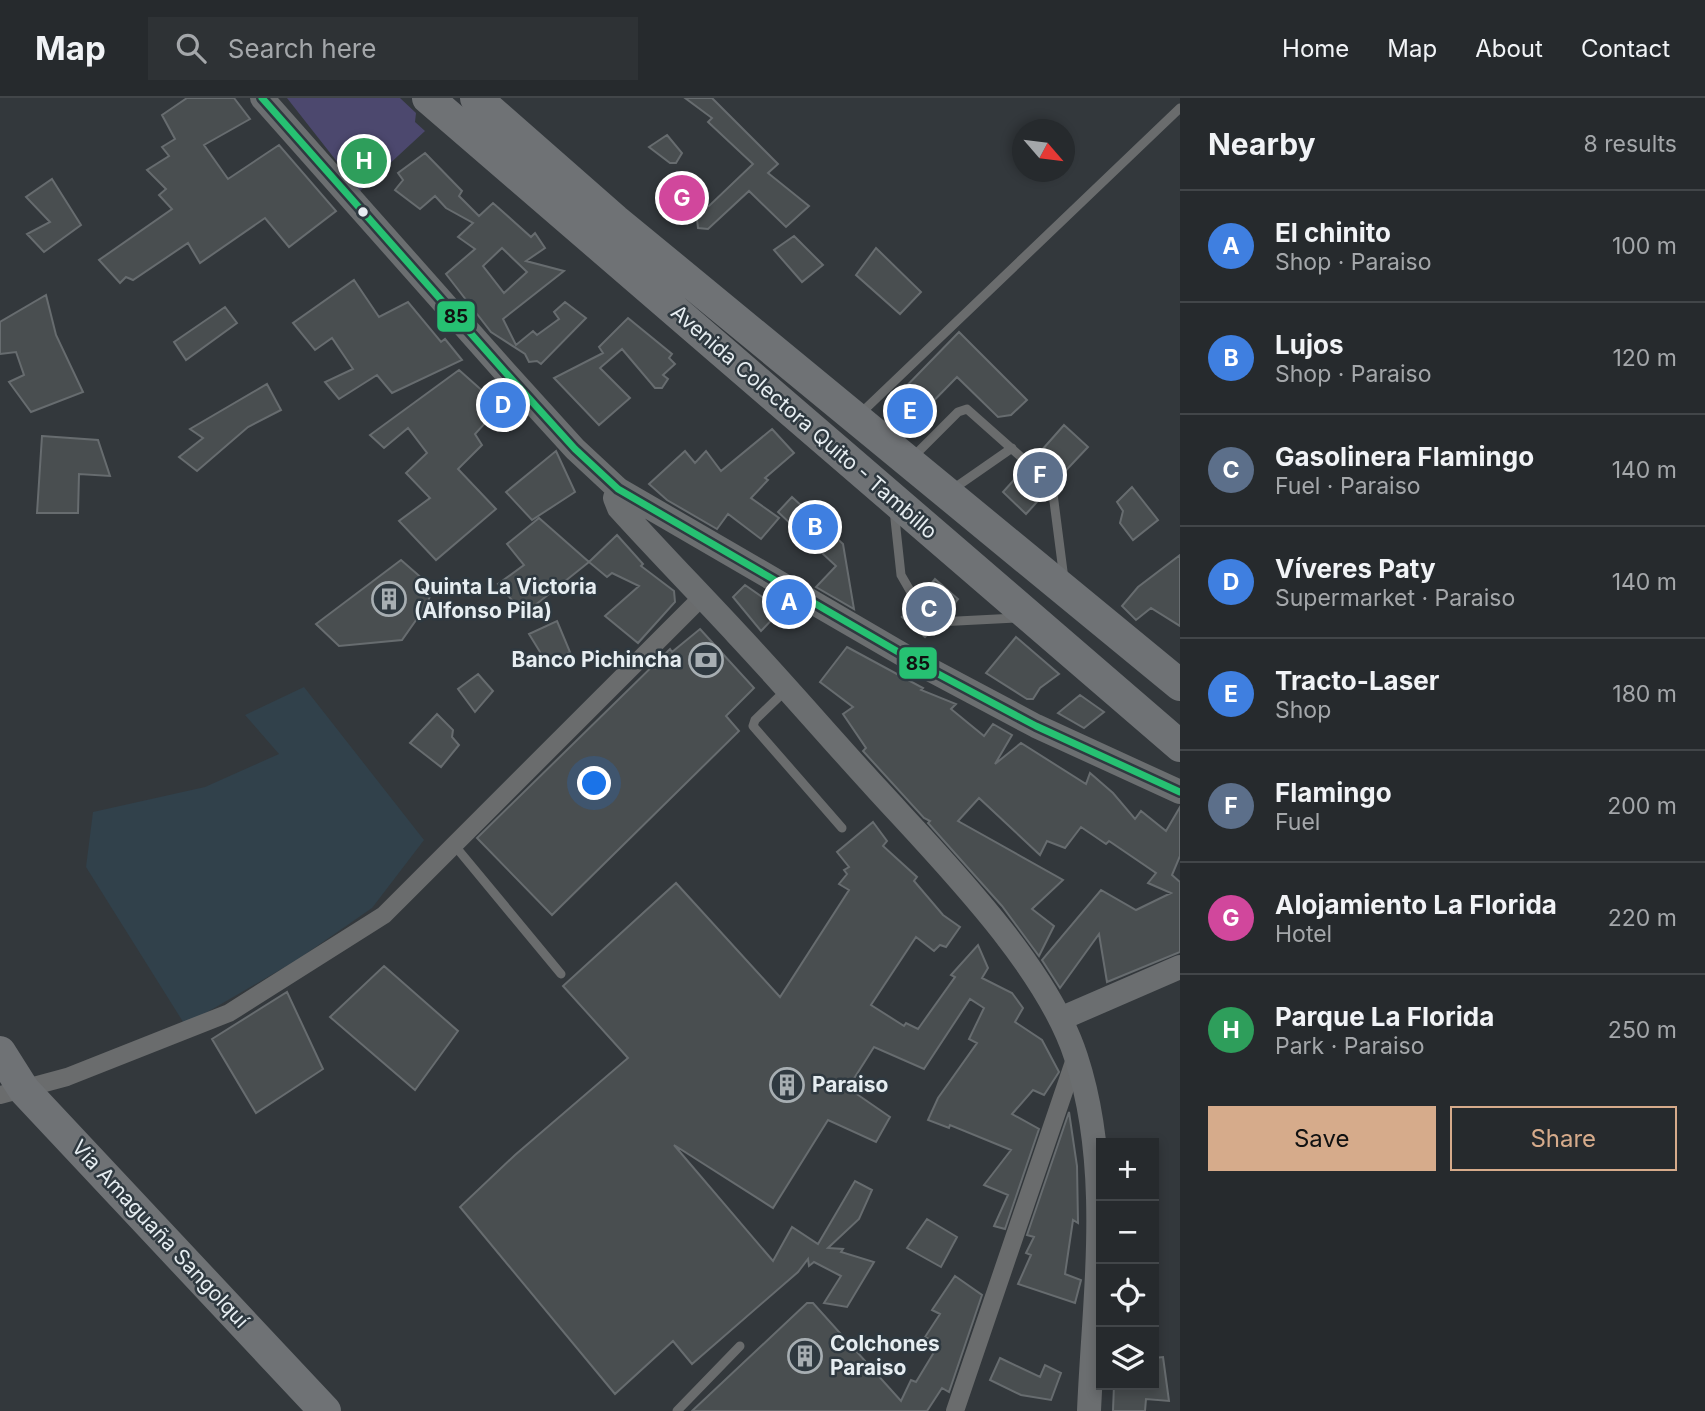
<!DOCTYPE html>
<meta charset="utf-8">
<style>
:root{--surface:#262a2d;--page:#2e3235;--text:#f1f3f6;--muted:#a4a7aa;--line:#424649;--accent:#d6ab8b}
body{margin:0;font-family:Inter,sans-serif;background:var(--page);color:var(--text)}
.controls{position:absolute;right:21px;bottom:21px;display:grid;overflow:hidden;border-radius:0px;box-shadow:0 4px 10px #0003}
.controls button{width:63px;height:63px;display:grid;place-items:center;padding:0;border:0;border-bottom:2px solid var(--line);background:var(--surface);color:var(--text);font:35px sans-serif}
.compass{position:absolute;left:1012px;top:21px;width:63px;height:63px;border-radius:50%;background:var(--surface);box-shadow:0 4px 10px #0003;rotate:118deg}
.you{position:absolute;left:595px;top:686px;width:24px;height:24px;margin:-18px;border:5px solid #fff;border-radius:50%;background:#1a73e8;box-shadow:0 0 0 10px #1a73e833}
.badge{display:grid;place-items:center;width:46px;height:46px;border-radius:50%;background:var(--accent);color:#fff;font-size:23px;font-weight:700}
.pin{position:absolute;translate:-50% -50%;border:4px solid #fff;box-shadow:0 2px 7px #0006}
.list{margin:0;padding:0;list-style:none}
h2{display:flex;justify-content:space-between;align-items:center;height:91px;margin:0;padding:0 28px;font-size:30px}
h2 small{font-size:23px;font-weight:400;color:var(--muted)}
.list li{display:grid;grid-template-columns:46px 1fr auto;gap:21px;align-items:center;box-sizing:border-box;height:112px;padding:0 28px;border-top:2px solid var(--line)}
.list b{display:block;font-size:26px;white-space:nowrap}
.list p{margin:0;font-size:23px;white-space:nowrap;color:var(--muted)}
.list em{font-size:23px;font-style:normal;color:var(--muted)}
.actions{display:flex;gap:14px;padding:21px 28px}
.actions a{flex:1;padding:16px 0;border:2px solid var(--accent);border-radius:0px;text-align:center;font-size:24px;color:var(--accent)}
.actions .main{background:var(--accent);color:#111}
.icon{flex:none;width:38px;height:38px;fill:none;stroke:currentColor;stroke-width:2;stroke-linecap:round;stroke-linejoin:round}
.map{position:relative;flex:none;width:1180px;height:1313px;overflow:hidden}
header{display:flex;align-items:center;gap:42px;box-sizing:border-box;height:98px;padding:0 35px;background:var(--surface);border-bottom:2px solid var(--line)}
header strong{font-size:33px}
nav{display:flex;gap:38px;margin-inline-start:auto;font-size:24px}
.search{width:490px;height:63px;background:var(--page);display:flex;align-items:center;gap:18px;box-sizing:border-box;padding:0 24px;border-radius:0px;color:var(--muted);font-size:26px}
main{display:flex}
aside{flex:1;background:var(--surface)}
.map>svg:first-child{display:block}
</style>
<header>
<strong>Map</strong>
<div class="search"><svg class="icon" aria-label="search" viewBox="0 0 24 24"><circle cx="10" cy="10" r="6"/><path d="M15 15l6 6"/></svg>Search here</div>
<nav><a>Home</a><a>Map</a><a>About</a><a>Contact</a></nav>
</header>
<main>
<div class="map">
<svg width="1180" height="1313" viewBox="0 0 1180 1313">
<rect width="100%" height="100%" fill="#33383c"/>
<path fill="#31414b" d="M304,589L424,742L372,810L297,862L185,927L86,769L93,714L205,689L279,656L245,617Z"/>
<path fill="#4c486e" d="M287,0H400L416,15L415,24L425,33L360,93Z"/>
<path fill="#494e50" stroke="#676c6f" stroke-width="2" fill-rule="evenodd" d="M187,0H234L250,21L204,47L228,81L279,47L336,113L289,149L265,120L200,165L188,145L133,182L126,179L120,185L99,162L172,111L159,97L166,91L147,72L169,58L162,49L175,41L162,17Z
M685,0H712L778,66L768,75L809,108L786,129L749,93L708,131L698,130L695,104L709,108L753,66L708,24L712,20Z
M667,37L682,55L676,65H670L649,49Z
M425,55L462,93L459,98L479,118L493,105L531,139L535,135L545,150L526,163L564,173L503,221L516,247L533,233L537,237L559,221L554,214L565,204L586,220L541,266L537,263L529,264L525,256L491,234L446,176L475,151L458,139L473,125L446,110L435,98L420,111L395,92L403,82L398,75ZM502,150L527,174L504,195L483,168Z
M52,81L81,127L44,154L27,136L50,124L26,99Z
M794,138L823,167L802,184L774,152Z
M876,150L921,194L900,216L856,177Z
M354,182L379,219L408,204L441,244L445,241L462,262L392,295L377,277L339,301L325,284L353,271L332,240L315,252L293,225Z
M46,197L56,237L83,294L31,314L9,284L24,277L16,254L0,256V224Z
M225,209L237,225L186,262L174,244Z
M628,220L672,256L669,260L675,266L663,277L668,281L662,290H655L622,251L600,270L630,300L599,327L554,280L603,255L599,249Z
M959,234L1027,302L1011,317L998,319L957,279L911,326L890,305Z
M459,272L495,304L497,312L475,336L482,347L458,371L496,411L436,462L399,423L430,400L406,375L427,355L408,330L384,350L370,337Z
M267,286L281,312L248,329L197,373L179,359L203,340L190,331Z
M1064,327L1088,349L1056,383H1047L1046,394L1026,416L1003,394L1024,371H1034V361Z
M772,331L794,355L765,380L768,382L751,400L779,420L761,441L728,416L717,431L667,402L649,386L685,353L695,365L706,353L721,373Z
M42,338L98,342L110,378L79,376L78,415H37Z
M556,353L575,394L532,422L506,394Z
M1132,389L1158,422L1133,442L1120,425L1123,413L1117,404Z
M792,399L843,446L854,511L816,489L836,468L778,414Z
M539,420L589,464L524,516L498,486L524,467L507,446Z
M617,437L643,466L641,468L674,493L675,504L638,545L605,518L639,488L612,475L607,479L589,464Z
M1180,457V528L1151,510L1136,522L1122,508L1138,489Z
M401,462L432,489L428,505L402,542L339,548L316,526Z
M935,481L958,501L945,517L932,520L934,529L925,539L902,519L912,508L922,507L921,498Z
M745,487L781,512L761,533L733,499Z
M557,523L570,554L548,567L529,536Z
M700,531L754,590L726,618L739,633L552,817L477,740L670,551L672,554Z
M1016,539L1059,576L1040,590L1033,601H1027L986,575Z
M847,549L923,590L921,592L956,606L951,611L984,638L993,626L1012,637L995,666L1021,645L1086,686L1090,675L1113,695L1135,721L1141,713L1166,733L1180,709V758L1172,777L1180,784V854L1107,884L1099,836L1060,890L1042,862L1101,792L1136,812L1171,795L1148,785L1156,775L1109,743L1106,746L1081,729L1065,750L1047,743L1040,757L979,700L958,723L1063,782L1032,811L1054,828L1039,858L1002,808L928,725L930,723L924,720L863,653L866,650L843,616L853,609L820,584Z
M478,576L493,593L475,614L458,591Z
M1080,597L1104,614L1084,630L1058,615Z
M437,616L453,632L452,639L459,647L441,669L410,645Z
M873,724L887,743L883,748L917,779L914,783L943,817L960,829L946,849L940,847L934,853L916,839L871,907L904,928L906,925L918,931L955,879L951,877L978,847L988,870L982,880L1012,895L1023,910L1015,924L1042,942L1059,974L1044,997L1033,992L1012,1016L1039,1031L1005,1131L994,1128L1008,1097L984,1087L1011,1052L950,1027L949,1030L928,1022L938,1000L977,945L969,941L984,910L970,901L924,971L874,949L848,990L890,1019L876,1044L828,1022L773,1110L674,1047L773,1163L792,1129L818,1146L855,1083L872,1092L859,1121L828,1150L843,1151L841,1154L874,1164L847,1209L824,1205L841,1178L814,1164L809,1168L808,1161L798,1174L692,1266L673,1243L615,1296L460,1109L515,1057L628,960L563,888L676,785L780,899L849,792L839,786L847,776L844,772L849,769L837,754Z
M384,868L458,933L415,992L330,919Z
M287,894L323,971L256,1015L212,941Z
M1069,1014L1077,1068L1078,1125L1073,1122L1065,1176L1081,1182L1075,1205L1018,1186L1031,1157L1026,1155L1034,1139L1027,1137Z
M927,1121L957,1139L941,1169L907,1150Z
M955,1178L982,1197L949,1294L942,1290L927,1313H692L807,1205H813L901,1303L911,1282L916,1284L939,1246L925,1239L940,1216L932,1212Z
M1163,1259L1169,1303L1146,1301L1145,1313H1113L1114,1287H1154V1260Z
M1000,1260L1040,1279L1045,1267L1061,1275L1051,1302L1021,1297L990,1282Z"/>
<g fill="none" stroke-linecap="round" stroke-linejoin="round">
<path stroke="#6a6c6d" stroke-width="9" d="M860,316L1180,10
M913,359L958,314L967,311L1029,366
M1052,388L1064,481
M953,391L1012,350
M894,412L901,477L916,503
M938,524L1016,520
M786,592L755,622L753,628L842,730
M455,748L561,876
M677,1313L740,1248"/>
<path stroke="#6a6c6d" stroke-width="18" d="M0,997L67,979L229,915L384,817L702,499
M955,1313L1076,958"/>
<path stroke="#6b6e70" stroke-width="24" d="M262,0L505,274L575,351L618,391L912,562L1036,628L1180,694
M618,391L615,400L619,410C658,453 698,494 737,536C785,587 831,641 878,692C943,763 1047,868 1076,959C1113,1072 1094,1197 1089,1313
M1060,921L1180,869"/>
<path stroke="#6f7275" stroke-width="32" d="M428,0L1180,648
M476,0L615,122L1180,587
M0,954L24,992L325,1313"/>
<g stroke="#2f3940" stroke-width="12">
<path id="bus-1" d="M262,0L505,274L575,351L618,391L912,562L1036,628L1180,694"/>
</g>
<use href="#bus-1" stroke="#26c172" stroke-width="7"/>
</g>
<defs>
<g id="building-ring" transform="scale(1.75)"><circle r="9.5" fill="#2f3940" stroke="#a7aeb2" stroke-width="1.5"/><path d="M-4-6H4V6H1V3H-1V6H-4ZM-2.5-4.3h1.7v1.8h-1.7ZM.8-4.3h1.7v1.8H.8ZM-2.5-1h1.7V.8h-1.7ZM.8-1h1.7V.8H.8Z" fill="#a7aeb2"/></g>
<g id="bank-ring" transform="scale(1.75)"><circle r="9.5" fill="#2f3940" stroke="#a7aeb2" stroke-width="1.5"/><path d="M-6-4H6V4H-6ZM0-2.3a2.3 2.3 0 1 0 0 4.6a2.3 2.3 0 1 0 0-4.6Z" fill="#a7aeb2"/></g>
</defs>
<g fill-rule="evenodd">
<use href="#building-ring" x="389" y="501"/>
<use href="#bank-ring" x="706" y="562"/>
<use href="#building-ring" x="787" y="987"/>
<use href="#building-ring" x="805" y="1258"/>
</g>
<circle fill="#e6edf1" stroke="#2f3940" stroke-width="2.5" cx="363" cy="114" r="6"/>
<g text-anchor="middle" stroke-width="5" stroke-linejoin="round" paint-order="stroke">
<g font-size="21" fill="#e6edf1" stroke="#2f3940">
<text transform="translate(804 324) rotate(41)" y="7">Avenida Colectora Quito - Tambillo</text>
<text transform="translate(160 1136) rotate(47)" y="7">Via Amaguaña Sangolquí</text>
</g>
<g font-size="21" font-weight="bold" fill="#e6edf1" stroke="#2f3940" text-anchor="start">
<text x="414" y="496">Quinta La Victoria<tspan x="414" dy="24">(Alfonso Pila)</tspan></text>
<text x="682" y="569" text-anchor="end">Banco Pichincha</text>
<text x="812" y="994">Paraiso</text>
<text x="830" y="1253">Colchones<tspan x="830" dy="24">Paraiso</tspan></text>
</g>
</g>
<g stroke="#2f3940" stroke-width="2.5">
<rect x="436" y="202" width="40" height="33" rx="7" fill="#26c172"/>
<rect x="898" y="548" width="40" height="34" rx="7" fill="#26c172"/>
</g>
<g font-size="19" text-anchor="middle" font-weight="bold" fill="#111">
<text x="456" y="225">85</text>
<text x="918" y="572">85</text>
</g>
</svg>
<div class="controls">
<button>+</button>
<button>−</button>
<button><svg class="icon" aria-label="locate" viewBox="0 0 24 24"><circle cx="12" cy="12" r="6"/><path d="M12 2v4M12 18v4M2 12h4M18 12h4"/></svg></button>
<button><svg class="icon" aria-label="layers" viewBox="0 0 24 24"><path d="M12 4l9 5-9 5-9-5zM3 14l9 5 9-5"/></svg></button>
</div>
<svg class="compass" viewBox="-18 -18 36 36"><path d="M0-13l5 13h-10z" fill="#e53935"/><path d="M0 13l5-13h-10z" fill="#a4a7aa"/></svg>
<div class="you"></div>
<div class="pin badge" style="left:789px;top:504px;background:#3f7fe0">A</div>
<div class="pin badge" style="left:815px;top:429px;background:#3f7fe0">B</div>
<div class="pin badge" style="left:929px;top:511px;background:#5c6f8a">C</div>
<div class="pin badge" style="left:503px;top:307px;background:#3f7fe0">D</div>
<div class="pin badge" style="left:910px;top:313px;background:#3f7fe0">E</div>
<div class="pin badge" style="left:1040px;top:377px;background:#5c6f8a">F</div>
<div class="pin badge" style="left:682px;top:100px;background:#d1479c">G</div>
<div class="pin badge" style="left:364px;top:63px;background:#2e9e5b">H</div>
</div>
<aside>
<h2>Nearby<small>8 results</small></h2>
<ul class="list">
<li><span class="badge" style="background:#3f7fe0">A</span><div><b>El chinito</b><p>Shop · Paraiso</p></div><em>100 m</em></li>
<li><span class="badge" style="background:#3f7fe0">B</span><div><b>Lujos</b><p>Shop · Paraiso</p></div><em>120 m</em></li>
<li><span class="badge" style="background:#5c6f8a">C</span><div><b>Gasolinera Flamingo</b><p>Fuel · Paraiso</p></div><em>140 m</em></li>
<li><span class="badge" style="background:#3f7fe0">D</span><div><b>Víveres Paty</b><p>Supermarket · Paraiso</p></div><em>140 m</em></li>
<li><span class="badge" style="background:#3f7fe0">E</span><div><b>Tracto-Laser</b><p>Shop</p></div><em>180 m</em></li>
<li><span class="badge" style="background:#5c6f8a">F</span><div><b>Flamingo</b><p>Fuel</p></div><em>200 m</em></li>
<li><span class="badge" style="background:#d1479c">G</span><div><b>Alojamiento La Florida</b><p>Hotel</p></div><em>220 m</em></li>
<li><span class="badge" style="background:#2e9e5b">H</span><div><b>Parque La Florida</b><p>Park · Paraiso</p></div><em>250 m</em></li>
</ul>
<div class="actions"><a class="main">Save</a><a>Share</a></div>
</aside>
</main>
